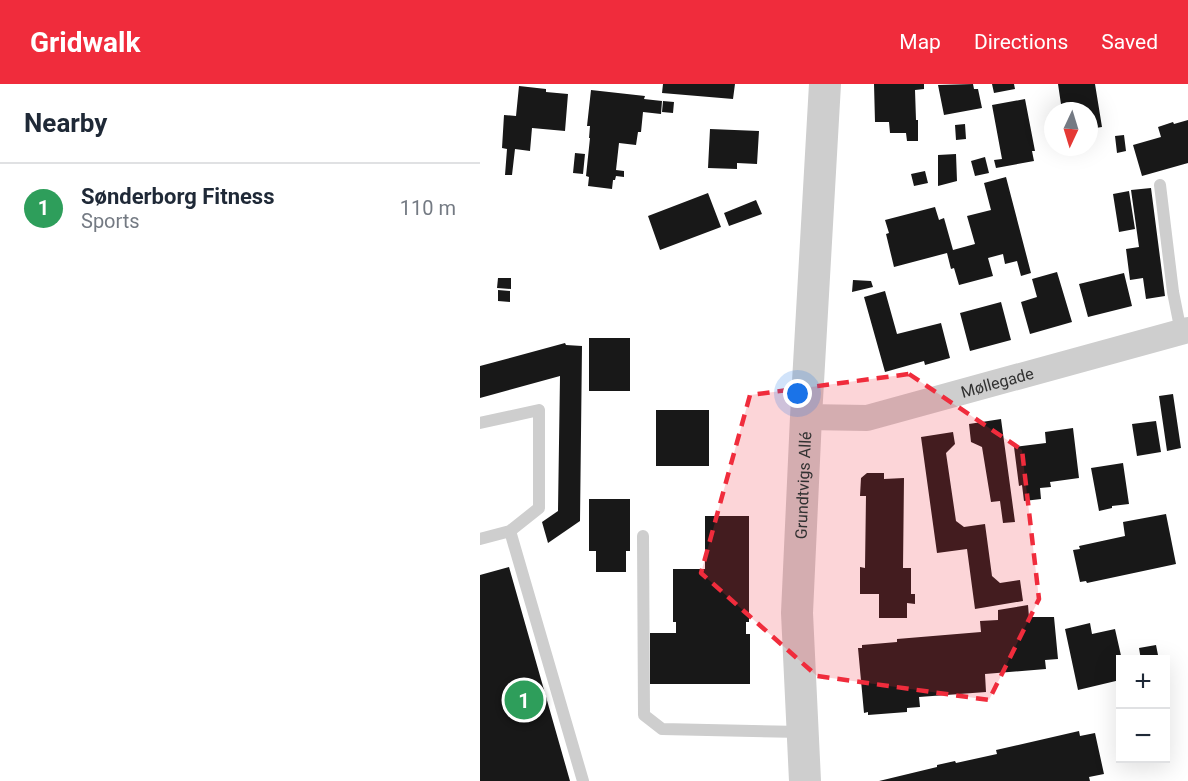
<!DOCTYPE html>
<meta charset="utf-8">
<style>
:root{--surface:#fff;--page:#f2f2f3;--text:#1f2937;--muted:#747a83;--line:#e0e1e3;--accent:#f02c3c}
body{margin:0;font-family:Roboto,sans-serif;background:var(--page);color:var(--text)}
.controls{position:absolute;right:18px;bottom:18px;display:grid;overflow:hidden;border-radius:0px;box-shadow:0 6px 24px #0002}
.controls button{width:54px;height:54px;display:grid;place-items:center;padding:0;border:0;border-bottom:2px solid var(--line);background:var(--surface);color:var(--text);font:30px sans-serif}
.compass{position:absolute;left:564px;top:18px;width:54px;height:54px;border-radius:50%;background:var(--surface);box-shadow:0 6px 24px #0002;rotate:184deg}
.you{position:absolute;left:318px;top:310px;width:21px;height:21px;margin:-15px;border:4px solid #fff;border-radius:50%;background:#1a73e8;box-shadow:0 0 0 9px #1a73e833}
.badge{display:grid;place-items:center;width:39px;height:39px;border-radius:50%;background:var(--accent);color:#fff;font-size:20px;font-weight:700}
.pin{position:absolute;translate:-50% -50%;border:3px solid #fff;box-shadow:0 2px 6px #0006}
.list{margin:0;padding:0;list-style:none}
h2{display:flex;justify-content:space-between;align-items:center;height:78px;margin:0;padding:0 24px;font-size:26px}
h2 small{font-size:20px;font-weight:400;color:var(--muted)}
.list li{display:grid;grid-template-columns:39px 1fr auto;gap:18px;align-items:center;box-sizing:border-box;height:90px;padding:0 24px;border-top:2px solid var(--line)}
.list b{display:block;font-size:22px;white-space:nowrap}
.list p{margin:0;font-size:20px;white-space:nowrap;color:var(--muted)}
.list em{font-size:20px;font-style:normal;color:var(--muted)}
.map{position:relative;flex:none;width:708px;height:697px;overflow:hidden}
header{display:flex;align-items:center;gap:36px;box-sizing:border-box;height:84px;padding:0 30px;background:var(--accent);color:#fff}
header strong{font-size:28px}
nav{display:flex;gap:33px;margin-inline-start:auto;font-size:21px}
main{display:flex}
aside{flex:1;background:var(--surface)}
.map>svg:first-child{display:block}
</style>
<header>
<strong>Gridwalk</strong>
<nav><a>Map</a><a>Directions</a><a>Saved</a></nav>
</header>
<main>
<aside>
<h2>Nearby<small></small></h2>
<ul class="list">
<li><span class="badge" style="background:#2e9e5b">1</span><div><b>Sønderborg Fitness</b><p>Sports</p></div><em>110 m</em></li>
</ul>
</aside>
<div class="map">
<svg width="708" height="697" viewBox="0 0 708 697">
<rect width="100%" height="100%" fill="#fff"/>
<path fill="#181818" d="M183,0H255L253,15L182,9Z
M394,0H444V5L435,6L436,36H438V57H427L426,49H410L409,38H395Z
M493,0L494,5H498L502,24L464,31L458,1Z
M512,0H534L535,5L514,9Z
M578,0H615L622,43L609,45V27H582Z
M39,2L66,5V8L88,10L85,47L52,44L50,67L35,65L32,91H25L27,65L22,64L24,31L36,32Z
M111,6L165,12L164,15L182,17L181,30L163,28L161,48H158L156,61L139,59L136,86L144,87V93L136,92L135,96H133L132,105L108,102L109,93L106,92L110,54H109L110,42H107Z
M545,15L555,67H552L554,77L516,84L514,76L522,75L512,21Z
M183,17L194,18L193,29L182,28Z
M708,36V79L662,92L653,61L681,53L678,43L693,38L694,40Z
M485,40L486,55L476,56L475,41Z
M230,45L279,47L277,80L257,79V85L228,84Z
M644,51L646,67L637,69L635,52Z
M95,69L105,70L103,90L93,89Z
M476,70L477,97L458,102V71Z
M505,73L509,89L495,92L491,77Z
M445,87L448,99L434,102L431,90Z
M526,93L551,189L541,192L537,177L525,180L523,170L508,174L513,192L479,201L474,184L471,185L467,169L414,183L406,150L409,149L405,136L455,123L459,136L464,134L473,166L495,160L487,132L511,126L504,99Z
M671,104L685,212L666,215L663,194L650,196L646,165L659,163L651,106Z
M649,107L655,145L639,148L633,110Z
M228,109L241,143L180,166L168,132Z
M276,116L282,130L249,142L244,129Z
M577,188L592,238L550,250L541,218L557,213L552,195Z
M644,189L652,222L608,233L599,200Z
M18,194H31V205L17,204Z
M373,196L391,197L393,203L372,208Z
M18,206L30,207V218L18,217Z
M405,207L417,250L461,239L470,274L445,281L444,277L405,288L384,213Z
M521,218L531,256L490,267L480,229Z
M109,254H150V307H109Z
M85,259L86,261L102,262L100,437L68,459L62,438L78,427L80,292L0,314V282Z
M693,310L701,364L687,367L679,312Z
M176,326H229V382H176Z
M521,335L535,438L523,439L520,417L511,418L502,363L491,358L489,340Z
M676,337L681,368L657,372L652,340Z
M593,344L599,394L570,398L571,403L560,404L561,415L544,417L542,401L539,402L534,363L566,359L565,348Z
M473,348L475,360L466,369L476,437L484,443L505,440L512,492L520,499L540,496L543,517L495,525L487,465L457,469L441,353Z
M643,379L649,420L632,422V424L619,427L611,384Z
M387,389H404V395L424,394L423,484H431V510H435V520L427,519V534H399V510H380V483L385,484L386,412H380L381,394Z
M109,415H150V467H146V488H116V467H109Z
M686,430L696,480L607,499L606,497L600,498L593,466L600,465L599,462L645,452L643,438Z
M225,432H269V538H266V550H270V600H170V549H196V538H193V485H225Z
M29,483L90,697H0V491Z
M548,521L549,533H574L578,575L565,576L566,585L505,590L506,608L439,613L440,623L427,624V628L388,631V628L384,629L378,564H382V561L417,558V555L501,548L500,537L518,536V526Z
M610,539L612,550L635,545L642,576H640V596L598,606L585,545Z
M676,561L679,576H661L659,564Z
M599,647L600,652L615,649L624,690L609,693L610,697H399L457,683V681L475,677L476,679L517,670L516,666Z"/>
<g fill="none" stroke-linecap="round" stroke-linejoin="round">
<path stroke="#cecece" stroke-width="12" d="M680,101L693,208L701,248
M0,339L59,326V424L30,447
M163,452L164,631L182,645L322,648
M0,455L30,447L103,697"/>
<path stroke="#cecece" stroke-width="26" id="s1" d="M326,333L387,334L708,246"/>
<path stroke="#cecece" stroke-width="32" id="s2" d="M325,697L317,529L326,333L345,0"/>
</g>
<path fill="#f02c3c" fill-opacity="0.2" stroke="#f02c3c" stroke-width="4.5" stroke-dasharray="12 8" stroke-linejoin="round" d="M429,290L542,366L559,515L509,616L337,592L221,489L270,311Z"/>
<g text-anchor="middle" stroke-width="6" stroke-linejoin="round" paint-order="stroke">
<g font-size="16" fill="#313131" stroke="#fff">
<text dy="6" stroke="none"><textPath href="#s1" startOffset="196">Møllegade</textPath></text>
<text dy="6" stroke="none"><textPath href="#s2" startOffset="296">Grundtvigs Allé</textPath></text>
</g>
</g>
</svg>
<div class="controls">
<button>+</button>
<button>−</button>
</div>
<svg class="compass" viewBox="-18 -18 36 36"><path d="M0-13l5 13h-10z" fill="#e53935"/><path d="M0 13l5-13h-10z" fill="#747a83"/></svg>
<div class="you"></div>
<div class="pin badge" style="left:44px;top:616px;background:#2e9e5b">1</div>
</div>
</main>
